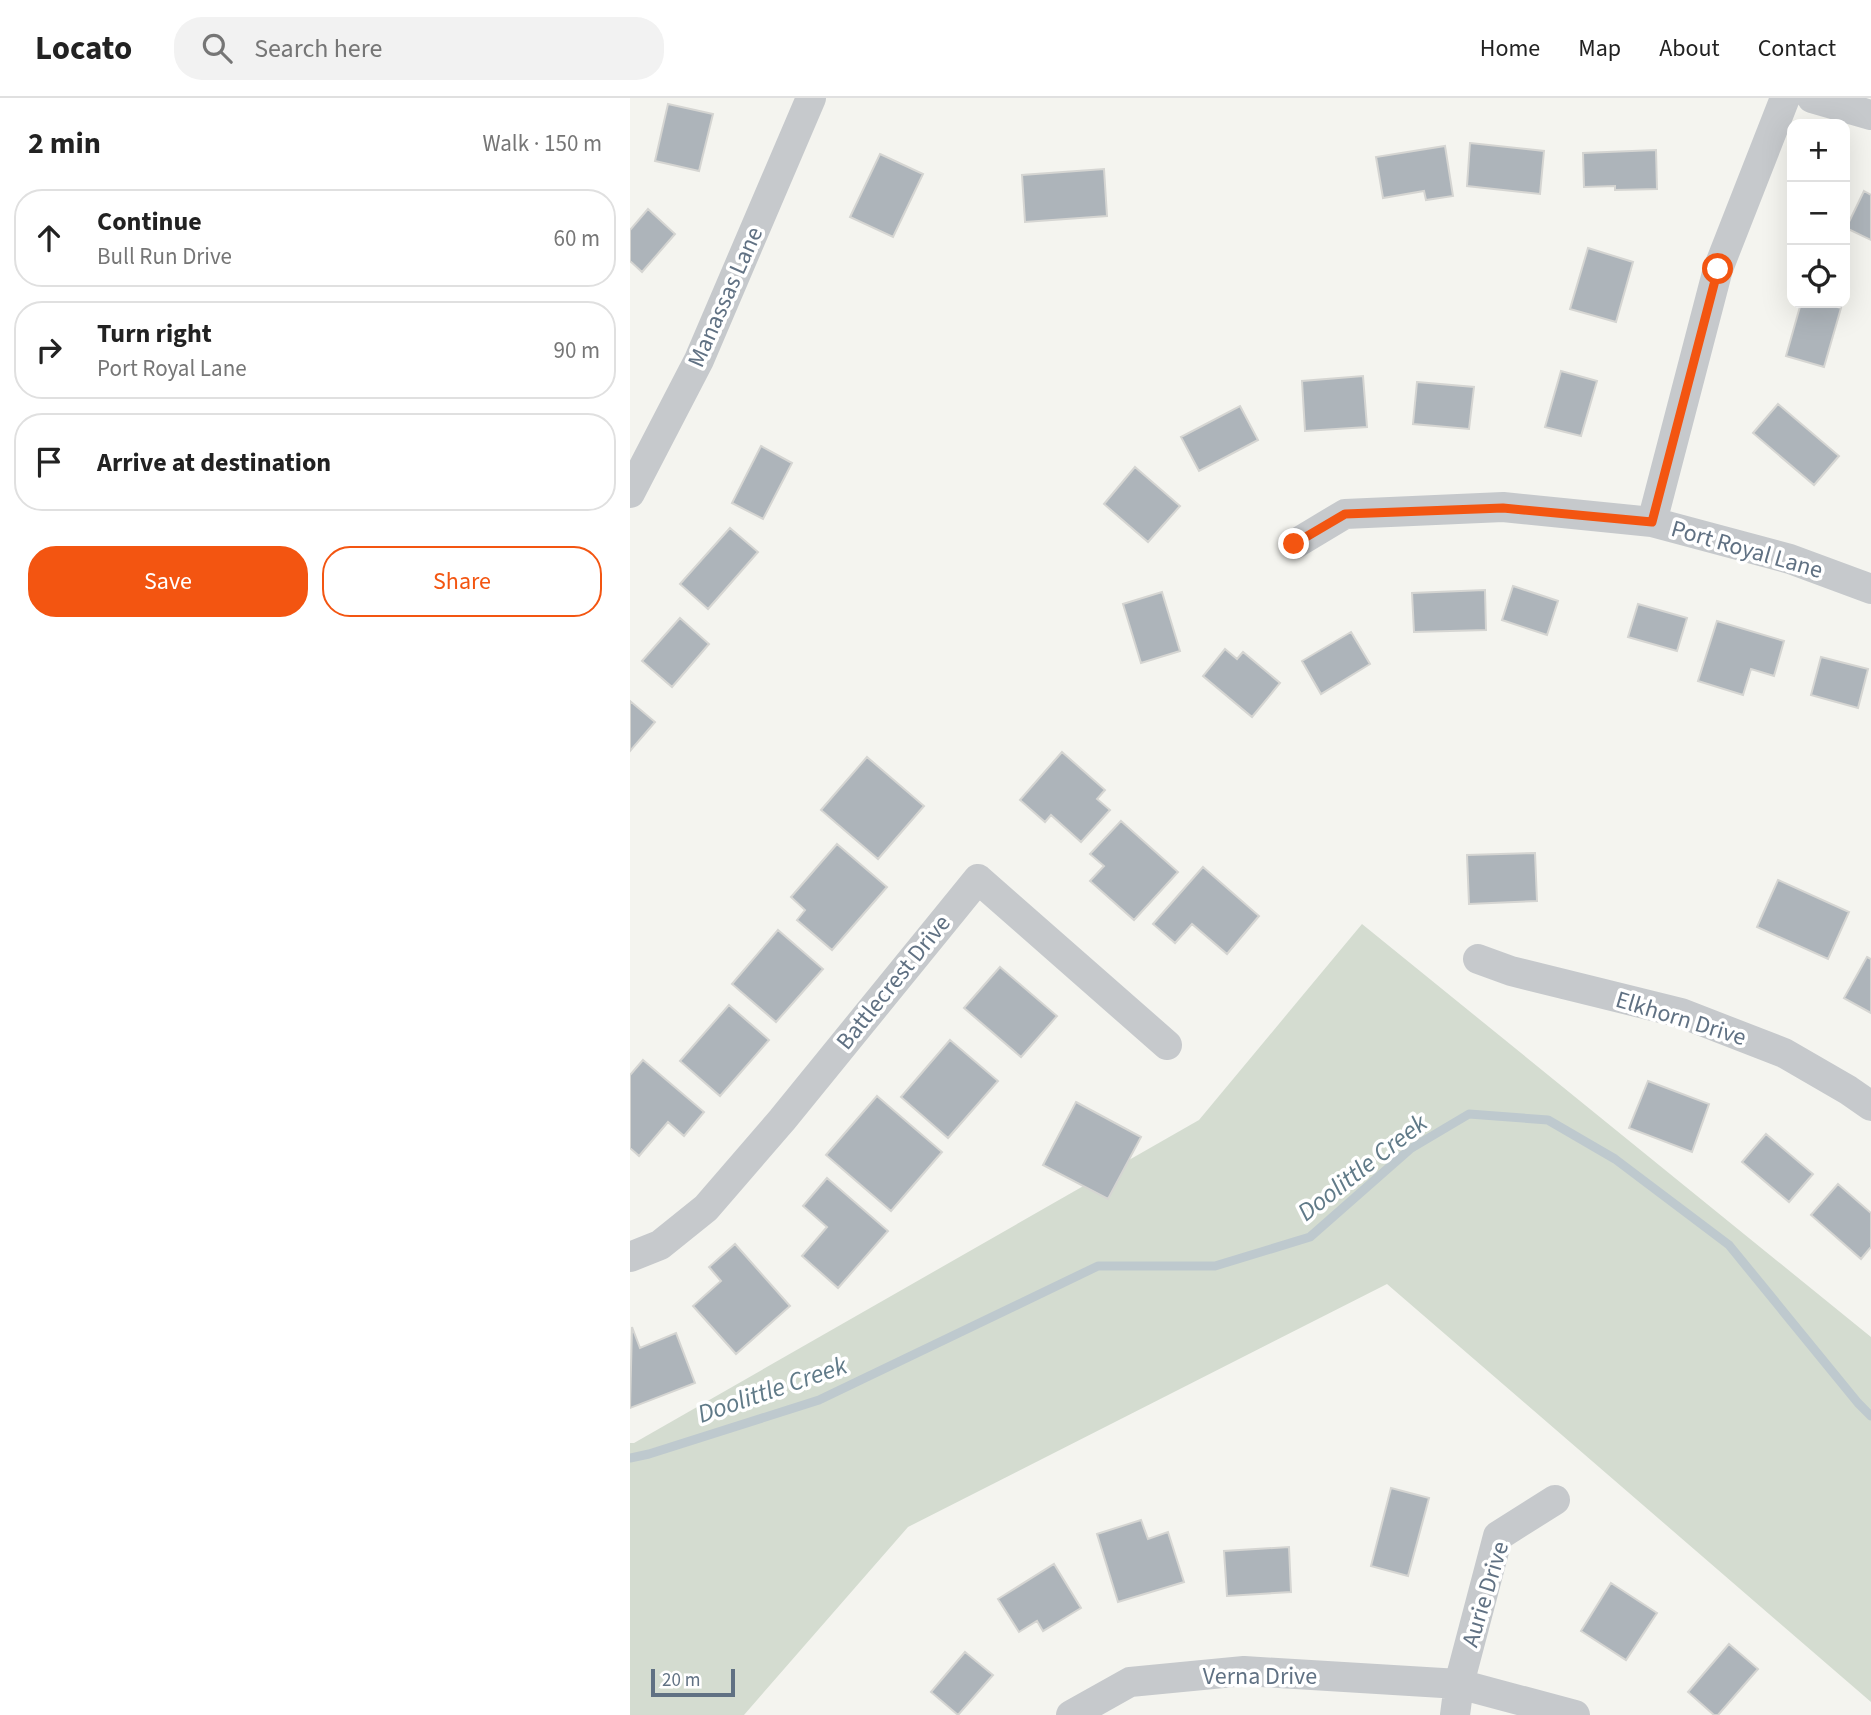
<!DOCTYPE html>
<meta charset="utf-8">
<style>
:root{--surface:#fff;--page:#f2f2f2;--text:#222;--muted:#767676;--line:#e0e0e0;--accent:#f35511}
body{margin:0;font-family:"Source Sans 3",sans-serif;background:var(--page);color:var(--text)}
.controls{position:absolute;right:21px;top:21px;display:grid;overflow:hidden;border-radius:14px;box-shadow:0 7px 28px #0002}
.controls button{width:63px;height:63px;display:grid;place-items:center;padding:0;border:0;border-bottom:2px solid var(--line);background:var(--surface);color:var(--text);font:35px sans-serif}
.scale{position:absolute;left:21px;bottom:18px;width:84px;box-sizing:border-box;padding-left:7px;border:4px solid #607183;border-top:0;font-size:19px;line-height:24px;white-space:nowrap;color:#607183;-webkit-text-stroke:5px #fff;paint-order:stroke}
.stop{position:absolute;width:21px;height:21px;margin:-16px;border:5px solid #f35511;border-radius:50%;background:#fff}
.stop.end{background:#f35511;border-color:#fff;box-shadow:0 2px 7px #0008}
.list{margin:0;padding:0;list-style:none}
h2{display:flex;justify-content:space-between;align-items:center;height:91px;margin:0;padding:0 28px;font-size:30px}
h2 small{font-size:23px;font-weight:400;color:var(--muted)}
.list li{display:grid;grid-template-columns:46px 1fr auto;gap:21px;align-items:center;box-sizing:border-box;height:98px;margin:0 14px 14px;padding:0 14px;border:2px solid var(--line);border-radius:28px}
.list b{display:block;font-size:26px;white-space:nowrap}
.list p{margin:0;font-size:23px;white-space:nowrap;color:var(--muted)}
.list em{font-size:23px;font-style:normal;color:var(--muted)}
.actions{display:flex;gap:14px;padding:21px 28px}
.actions a{flex:1;padding:16px 0;border:2px solid var(--accent);border-radius:28px;text-align:center;font-size:24px;color:var(--accent)}
.actions .main{background:var(--accent);color:#fff}
.icon{flex:none;width:38px;height:38px;fill:none;stroke:currentColor;stroke-width:2;stroke-linecap:round;stroke-linejoin:round}
.map{position:relative;flex:none;width:1241px;height:1617px;overflow:hidden}
header{display:flex;align-items:center;gap:42px;box-sizing:border-box;height:98px;padding:0 35px;background:var(--surface);border-bottom:2px solid var(--line)}
header strong{font-size:33px}
nav{display:flex;gap:38px;margin-inline-start:auto;font-size:24px}
.search{width:490px;height:63px;background:var(--page);display:flex;align-items:center;gap:18px;box-sizing:border-box;padding:0 24px;border-radius:28px;color:var(--muted);font-size:26px}
main{display:flex}
aside{flex:1;background:var(--surface)}
.map>svg:first-child{display:block}
</style>
<header>
<strong>Locato</strong>
<div class="search"><svg class="icon" aria-label="search" viewBox="0 0 24 24"><circle cx="10" cy="10" r="6"/><path d="M15 15l6 6"/></svg>Search here</div>
<nav><a>Home</a><a>Map</a><a>About</a><a>Contact</a></nav>
</header>
<main>
<aside>
<h2>2 min<small>Walk · 150 m</small></h2>
<ul class="list">
<li><svg class="icon" aria-label="ahead" viewBox="0 0 24 24"><path d="M12 20V5M6 11l6-6 6 6"/></svg><div><b>Continue</b><p>Bull Run Drive</p></div><em>60 m</em></li>
<li><svg class="icon" aria-label="right" viewBox="0 0 24 24"><path d="M7 20v-9h11M14 6l5 5-5 5"/></svg><div><b>Turn right</b><p>Port Royal Lane</p></div><em>90 m</em></li>
<li><svg class="icon" aria-label="arrive" viewBox="0 0 24 24"><path d="M6 21V4h12l-3 4 3 4H6"/></svg><div><b>Arrive at destination</b></div></li>
</ul>
<div class="actions"><a class="main">Save</a><a>Share</a></div>
</aside>
<div class="map">
<svg width="1241" height="1617" viewBox="0 0 1241 1617">
<rect width="100%" height="100%" fill="#f4f4ef"/>
<path fill="#d4dcd0" d="M732,826L1241,1239V1604L757,1186L278,1429L114,1617H0V1345H4L569,1022Z"/>
<g fill="none" stroke-linecap="round" stroke-linejoin="round">
<path stroke="#bec9ce" stroke-width="9" d="M0,1360L19,1356L189,1302L468,1168H585L680,1139L780,1051L839,1016L918,1022L985,1061L1099,1147L1228,1305L1241,1318"/>
</g>
<path fill="#adb4ba" stroke="#d5d5d2" stroke-width="2" d="M38,6L83,16L69,73L25,63Z
M840,45L914,53L910,96L837,88Z
M815,48L823,98L796,102L794,93L753,100L746,59Z
M1026,52L1027,91L985,92V88L954,89L953,55Z
M250,56L293,76L263,139L220,119Z
M474,71L477,118L395,124L392,77Z
M1234,93L1241,97V142L1216,130Z
M18,111L45,136L12,174L0,163V132Z
M958,150L1003,164L986,224L940,211Z
M1171,205H1194L1211,210L1194,269L1156,258Z
M931,273L967,283L951,338L915,329Z
M733,278L737,329L675,333L672,283Z
M787,284L844,289L839,331L783,326Z
M1148,306L1209,358L1184,387L1123,335Z
M610,308L628,342L569,373L551,339Z
M131,348L162,365L133,421L102,405Z
M505,369L550,408L518,444L474,406Z
M100,430L128,454L78,511L50,486Z
M883,488L928,503L917,537L872,522Z
M855,492L856,532L784,534L782,495Z
M532,494L550,553L511,565L493,506Z
M1008,506L1057,520L1047,553L998,539Z
M50,520L79,546L42,589L12,563Z
M1087,523L1154,543L1144,578L1121,571L1113,597L1068,583Z
M721,534L740,566L691,596L672,563Z
M595,551L607,561L613,554L650,585L622,619L573,578Z
M1191,559L1238,571L1228,610L1181,597Z
M0,603L25,624L0,653Z
M432,654L475,692L467,701L480,712L451,744L421,717L415,724L390,702Z
M237,659L294,708L248,761L191,712Z
M491,723L548,774L504,822L460,783L474,768L460,756Z
M207,746L257,789L202,852L167,822L175,812L161,799Z
M905,755L907,803L839,806L837,757Z
M573,769L629,818L597,856L562,826L545,845L523,826Z
M1148,782L1219,814L1198,861L1127,829Z
M148,832L193,871L146,924L102,886Z
M1237,859L1241,861V915L1214,900Z
M370,869L427,918L391,959L334,910Z
M99,907L139,942L90,998L50,963Z
M320,942L368,983L318,1040L271,999Z
M13,962L74,1014L54,1038L38,1024L9,1058L0,1050V977Z
M1018,983L1079,1006L1062,1054L999,1030Z
M247,998L312,1054L261,1113L196,1057Z
M446,1004L511,1039L478,1101L413,1067Z
M1136,1036L1183,1076L1159,1104L1112,1064Z
M197,1080L258,1133L208,1190L172,1158L197,1129L173,1108Z
M1208,1086L1241,1115V1149L1231,1161L1181,1117Z
M105,1146L160,1208L106,1256L63,1208L91,1183L79,1169Z
M2,1229L10,1250L46,1235L65,1285L0,1310Z
M761,1390L799,1400L778,1478L741,1468Z
M511,1422L518,1441L538,1434L554,1484L488,1504L467,1436Z
M659,1449L661,1494L597,1498L594,1453Z
M424,1466L451,1510L413,1533L407,1523L389,1534L368,1501Z
M981,1485L1027,1515L996,1562L951,1533Z
M1099,1546L1128,1571L1088,1617H1084L1058,1594Z
M335,1554L363,1577L328,1617L301,1594Z"/>
<g fill="none" stroke-linecap="round" stroke-linejoin="round">
<path stroke="#c6c9cc" stroke-width="30" d="M1182,0L1241,17
M0,395L69,262L181,0
M1022,424L1088,171L1155,0
M665,446L715,416L873,409L1022,424L1160,461L1241,491
M848,861L881,873L1051,915L1154,955L1218,992L1241,1008
M0,1159L30,1147L76,1110L152,1022L348,781L537,947
M441,1617L500,1584L614,1573L829,1586L945,1617
M825,1617L829,1586L868,1438L925,1402"/>
</g>
<g fill="none" stroke-linecap="round" stroke-linejoin="round">
<path stroke="#f35511" stroke-width="9" d="M664,446L715,416L873,410L1022,424L1088,171"/>
</g>
<g text-anchor="middle" stroke-width="7" stroke-linejoin="round" paint-order="stroke">
<g font-size="24" fill="#607183" stroke="#fff">
<text transform="translate(95 199) rotate(-66)" y="8">Manassas Lane</text>
<text transform="translate(1117 451) rotate(16)" y="8">Port Royal Lane</text>
<text transform="translate(263 884) rotate(-51)" y="8">Battlecrest Drive</text>
<text transform="translate(1051 920) rotate(17)" y="8">Elkhorn Drive</text>
<text transform="translate(855 1496) rotate(-73)" y="8">Aurie Drive</text>
<text x="630" y="1586">Verna Drive</text>
</g>
<g font-size="26" font-style="italic" fill="#607a88" stroke="#fff">
<text transform="translate(732 1069) rotate(-38)" y="9">Doolittle Creek</text>
<text transform="translate(142 1291) rotate(-19)" y="9">Doolittle Creek</text>
</g>
</g>
</svg>
<div class="controls">
<button>+</button>
<button>−</button>
<button><svg class="icon" aria-label="locate" viewBox="0 0 24 24"><circle cx="12" cy="12" r="6"/><path d="M12 2v4M12 18v4M2 12h4M18 12h4"/></svg></button>
</div>
<div class="scale">20 m</div>
<div class="stop" style="left:1088px;top:171px"></div>
<div class="stop end" style="left:664px;top:446px"></div>
</div>
</main>
